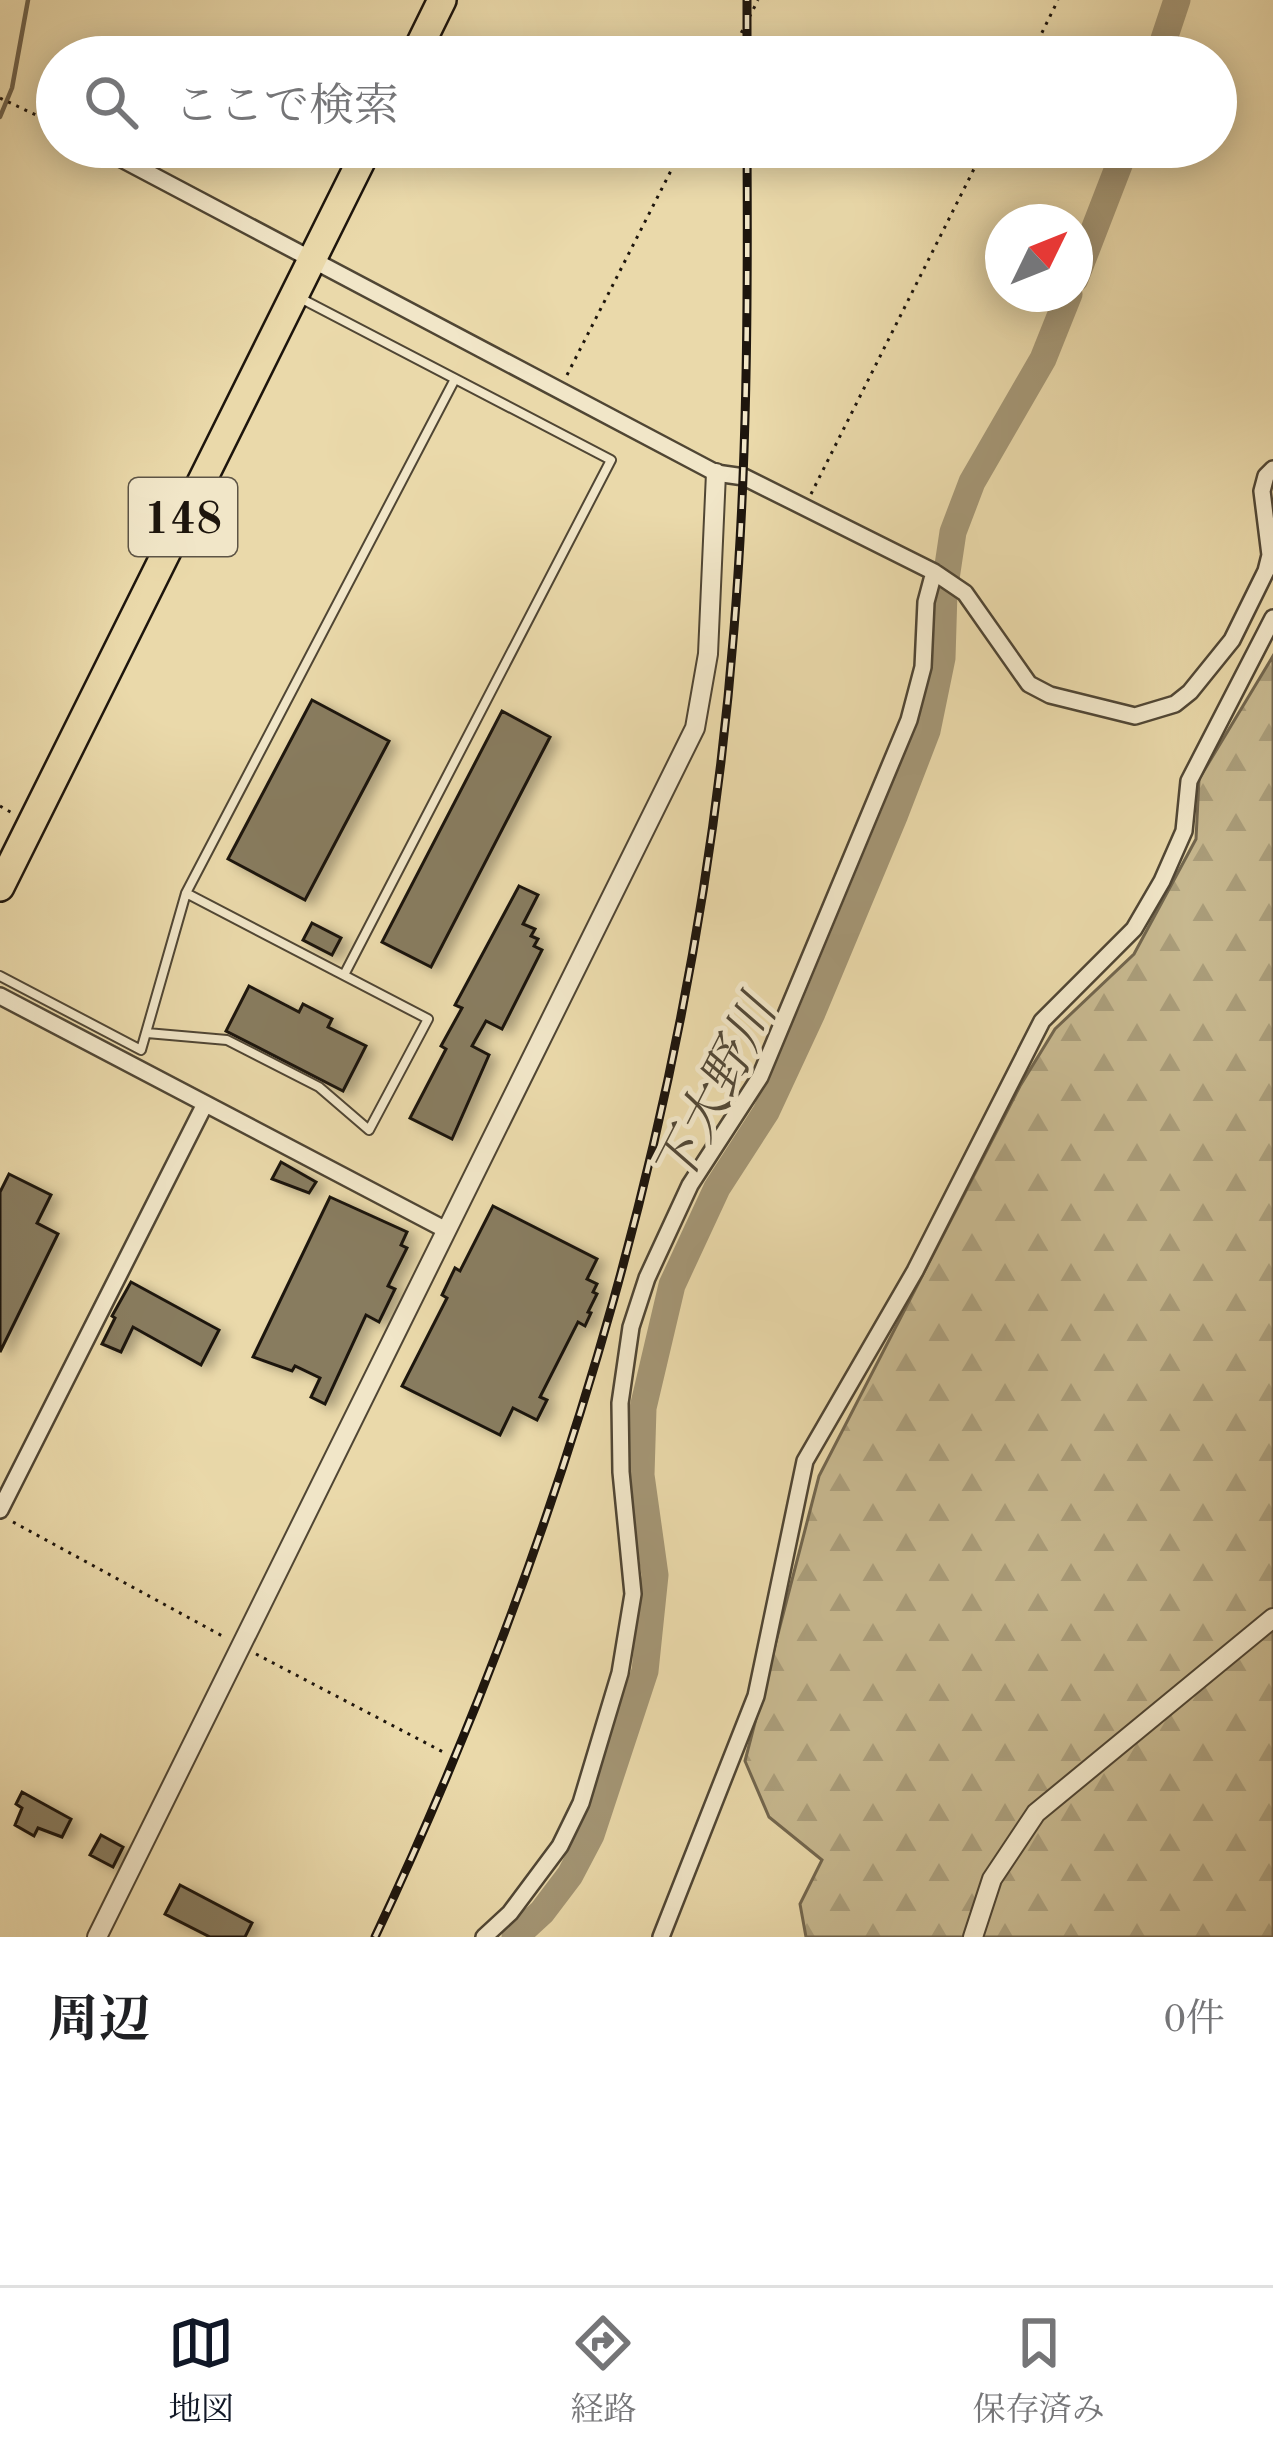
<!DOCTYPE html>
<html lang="ja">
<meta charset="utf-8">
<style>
:root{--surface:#fff;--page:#f6f6f6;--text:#202124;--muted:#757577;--line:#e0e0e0;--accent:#111827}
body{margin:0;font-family:"Old Standard TT","Noto Serif JP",serif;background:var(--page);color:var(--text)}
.compass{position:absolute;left:985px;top:204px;width:108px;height:108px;border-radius:50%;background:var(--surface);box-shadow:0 6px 30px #0003;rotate:47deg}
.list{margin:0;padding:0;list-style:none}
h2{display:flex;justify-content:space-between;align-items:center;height:156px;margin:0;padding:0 48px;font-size:51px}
h2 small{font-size:39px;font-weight:400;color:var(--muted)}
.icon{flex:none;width:66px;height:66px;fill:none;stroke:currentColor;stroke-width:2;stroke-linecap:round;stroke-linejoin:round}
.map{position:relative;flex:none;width:1273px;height:1937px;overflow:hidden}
.search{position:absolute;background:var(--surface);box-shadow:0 6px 30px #0003;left:36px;right:36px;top:36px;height:132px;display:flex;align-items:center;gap:30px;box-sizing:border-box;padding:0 42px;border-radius:66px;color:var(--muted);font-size:45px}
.sheet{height:348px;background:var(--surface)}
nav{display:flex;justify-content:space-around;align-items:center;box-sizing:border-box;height:168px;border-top:3px solid var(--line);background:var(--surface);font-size:33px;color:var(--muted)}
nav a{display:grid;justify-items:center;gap:6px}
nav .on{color:var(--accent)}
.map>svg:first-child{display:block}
</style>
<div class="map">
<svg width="1273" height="1937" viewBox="0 0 1273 1937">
<defs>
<pattern id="forest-firs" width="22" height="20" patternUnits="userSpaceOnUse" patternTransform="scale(3)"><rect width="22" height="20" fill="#c7b88f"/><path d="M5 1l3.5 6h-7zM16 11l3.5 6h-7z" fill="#aa9d7a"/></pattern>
<filter id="shadow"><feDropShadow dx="8" dy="4.5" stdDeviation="6" flood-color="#0004"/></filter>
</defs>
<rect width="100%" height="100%" fill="#ead9aa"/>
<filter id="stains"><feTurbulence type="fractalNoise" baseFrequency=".00167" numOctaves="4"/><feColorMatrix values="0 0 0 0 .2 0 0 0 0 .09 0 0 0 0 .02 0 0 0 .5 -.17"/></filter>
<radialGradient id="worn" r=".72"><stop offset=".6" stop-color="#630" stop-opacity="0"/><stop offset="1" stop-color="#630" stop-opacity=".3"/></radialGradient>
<path fill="url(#forest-firs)" stroke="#72664e" stroke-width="3" d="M1273,656V1937H806L800,1904L822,1860L769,1817L745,1761L819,1476L1020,1086L1055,1029L1134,954L1196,839L1199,779Z"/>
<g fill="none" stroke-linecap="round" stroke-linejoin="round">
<path stroke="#6e624b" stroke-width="4.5" d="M0,117L12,88L28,0"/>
<path stroke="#a49675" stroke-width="27" d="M1158,57L1177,0
M1075,279L1126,147
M515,1937L542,1912L570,1875L591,1835L645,1671L655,1575L641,1475L643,1408L672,1285L717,1188L766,1112L812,1013L895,814L927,731L942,658L944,592L953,532L972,482L1043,359L1069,294"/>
</g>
<path fill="#887b5f" stroke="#1d150d" stroke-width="3" filter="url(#shadow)" d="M312,700L389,741L305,900L228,859Z
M502,711L550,737L431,967L382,942Z
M519,886L538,895L523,924L535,929L531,936L538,939L534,946L542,950L502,1029L486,1021L472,1046L489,1055L452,1139L410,1118L446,1049L441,1046L462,1008L455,1005Z
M312,923L341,938L332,955L303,940Z
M249,986L299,1012L303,1004L332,1019L328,1027L366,1046L343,1091L226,1031Z
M281,1162L316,1182L309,1193L272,1179Z
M9,1174L51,1195L37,1223L58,1234L0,1352V1192Z
M330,1197L407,1232L401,1245L407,1248L388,1286L395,1289L379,1322L366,1315L325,1404L311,1397L320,1378L295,1366L292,1371L253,1357Z
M493,1206L597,1259L587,1279L597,1284L593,1292L597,1294L588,1312L591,1313L585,1326L578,1322L540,1397L547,1400L537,1420L513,1408L500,1435L402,1386L447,1298L442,1295L455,1268L460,1271Z
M131,1282L219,1330L201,1365L133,1327L121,1352L102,1344L115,1318L112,1316Z
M22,1792L71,1819L62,1837L38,1828L34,1836L15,1825L22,1808L16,1804Z
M101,1835L123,1847L113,1867L90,1855Z
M180,1885L252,1923L245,1937H210L165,1914Z"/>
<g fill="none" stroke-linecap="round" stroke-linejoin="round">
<g stroke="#504634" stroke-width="12">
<path id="service" d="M302,299L611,460L344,975
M0,976L141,1050L186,893L455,379
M147,1033L227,1040L319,1087L369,1130L428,1019L186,893"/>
</g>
<g stroke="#504634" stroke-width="20">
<path id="minor" d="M99,147L716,473L744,477L934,572L965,593L1029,684L1050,695L1135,716L1175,704L1190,692L1232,640L1266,571L1270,555L1262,491L1266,476L1273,469
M0,996L446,1230
M0,1510L205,1104
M484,1937L510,1913L560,1846L581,1803L620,1673L633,1594L621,1472L620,1403L631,1327L647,1278L690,1185L760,1077L909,720L923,667L926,602L934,572
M661,1937L756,1696L805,1461L915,1271L1042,1021L1134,929L1162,881L1184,831L1189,781L1273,618"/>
</g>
<g stroke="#504634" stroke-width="22">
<path id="tertiary" d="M97,1937L695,728L708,654L716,473
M973,1937L992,1879L1036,1813L1273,1618"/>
</g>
<g stroke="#1d150d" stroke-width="32">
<path id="trunk" d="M414,57L442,0
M0,887L368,147"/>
</g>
<path stroke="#1d150d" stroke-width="3" stroke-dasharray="3 6" stroke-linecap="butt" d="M729,57L758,0
M1030,57L1058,0
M0,98L57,125
M567,375L683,147
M811,494L985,147
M0,806L14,814
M13,1522L226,1638
M256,1654L445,1753"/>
<use href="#service" stroke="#f1e6c8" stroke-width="8"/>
<use href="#minor" stroke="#f1e6c8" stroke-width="15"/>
<use href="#tertiary" stroke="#f1e6c8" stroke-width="18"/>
<use href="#trunk" stroke="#ead9aa" stroke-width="27"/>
<g stroke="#1d150d" stroke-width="9">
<path id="rail" d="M747,57V0
M375,1937C568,1528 699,1081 734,629C747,469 748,308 747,147"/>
</g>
<use href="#rail" stroke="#f1e6c8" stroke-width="4.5" stroke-dasharray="14" stroke-linecap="butt"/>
</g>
<g text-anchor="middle" stroke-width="10" stroke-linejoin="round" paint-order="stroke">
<rect fill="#f1e6c8" stroke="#5d5445" stroke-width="3" x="129" y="478" width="108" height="78" rx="9"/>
<g font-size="45" font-weight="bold" fill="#1d150d">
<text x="183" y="533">148</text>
</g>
<g font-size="51" font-style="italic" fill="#534937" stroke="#f1e6c8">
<text transform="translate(714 1091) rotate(-63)" y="18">下大野川</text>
</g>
</g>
<rect width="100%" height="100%" filter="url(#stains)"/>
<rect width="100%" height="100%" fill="url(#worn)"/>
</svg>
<svg class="compass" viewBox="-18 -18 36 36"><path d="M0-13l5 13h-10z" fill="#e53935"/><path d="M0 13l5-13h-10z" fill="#757577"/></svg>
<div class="search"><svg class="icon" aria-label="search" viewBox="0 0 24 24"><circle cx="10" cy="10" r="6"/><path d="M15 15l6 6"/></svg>ここで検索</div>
</div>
<section class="sheet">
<h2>周辺<small>0件</small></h2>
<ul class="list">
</ul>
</section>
<nav>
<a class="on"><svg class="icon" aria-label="map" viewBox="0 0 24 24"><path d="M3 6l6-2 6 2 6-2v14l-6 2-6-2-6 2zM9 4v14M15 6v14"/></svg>地図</a>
<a><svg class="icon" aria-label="directions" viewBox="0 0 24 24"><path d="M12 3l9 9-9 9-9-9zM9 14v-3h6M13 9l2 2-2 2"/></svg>経路</a>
<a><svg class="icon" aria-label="saved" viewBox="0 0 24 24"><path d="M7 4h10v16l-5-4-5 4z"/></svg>保存済み</a>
</nav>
